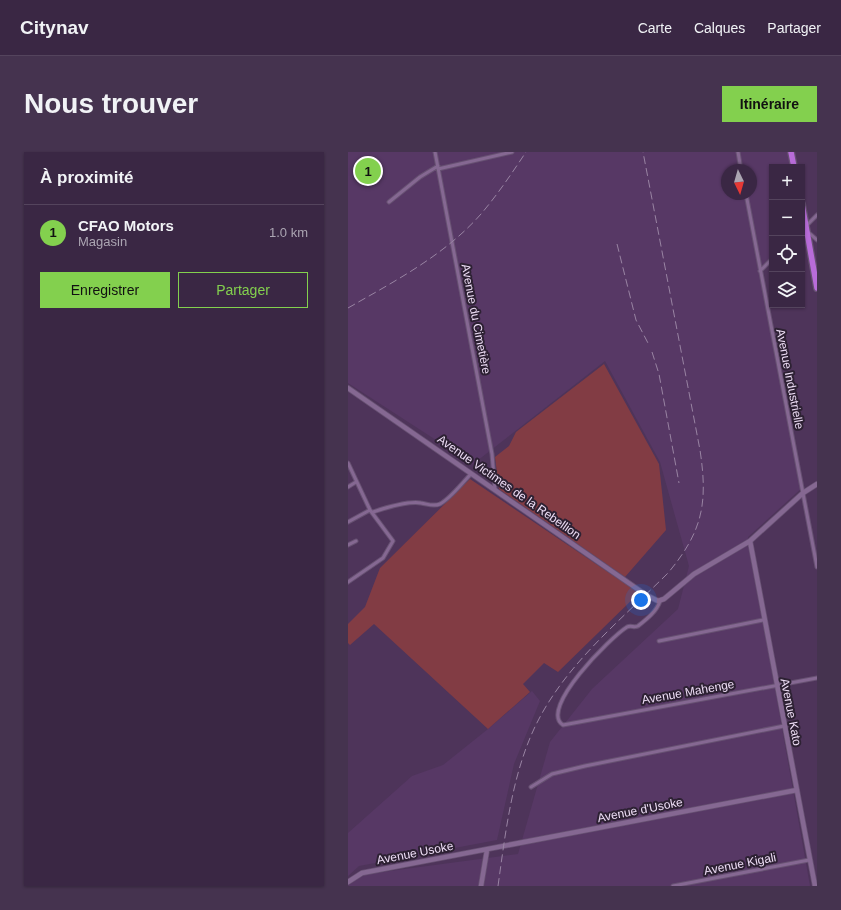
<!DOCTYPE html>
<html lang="fr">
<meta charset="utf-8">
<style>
:root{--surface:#3a2744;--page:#45334f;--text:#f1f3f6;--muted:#aba5b2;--line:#54445d;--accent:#83d04e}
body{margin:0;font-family:Arial,sans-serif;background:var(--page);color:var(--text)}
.controls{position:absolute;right:12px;top:12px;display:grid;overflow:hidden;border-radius:0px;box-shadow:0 1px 3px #0004}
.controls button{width:36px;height:36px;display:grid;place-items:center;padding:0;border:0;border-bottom:1px solid var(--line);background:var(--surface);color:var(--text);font:20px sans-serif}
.compass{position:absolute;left:373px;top:12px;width:36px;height:36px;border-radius:50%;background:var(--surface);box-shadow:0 1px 3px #0004;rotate:175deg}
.you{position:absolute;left:293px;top:448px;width:14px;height:14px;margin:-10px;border:3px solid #fff;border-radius:50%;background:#1a73e8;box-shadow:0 0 0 6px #1a73e833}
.badge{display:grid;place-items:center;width:26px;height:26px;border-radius:50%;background:var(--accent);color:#111;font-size:13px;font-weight:700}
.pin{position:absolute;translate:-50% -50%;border:2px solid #fff;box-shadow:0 1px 4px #0006}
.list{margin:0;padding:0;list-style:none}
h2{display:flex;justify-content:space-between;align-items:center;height:52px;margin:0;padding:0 16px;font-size:17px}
h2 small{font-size:13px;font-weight:400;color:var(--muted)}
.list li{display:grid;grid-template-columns:26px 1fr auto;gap:12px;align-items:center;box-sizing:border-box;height:56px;padding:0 16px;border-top:1px solid var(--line)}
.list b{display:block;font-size:15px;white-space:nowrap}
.list p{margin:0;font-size:13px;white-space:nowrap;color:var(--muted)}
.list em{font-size:13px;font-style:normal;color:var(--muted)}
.actions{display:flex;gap:8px;padding:12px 16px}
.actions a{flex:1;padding:9px 0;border:1px solid var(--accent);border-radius:0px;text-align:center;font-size:14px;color:var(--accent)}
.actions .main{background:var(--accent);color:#111}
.icon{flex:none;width:22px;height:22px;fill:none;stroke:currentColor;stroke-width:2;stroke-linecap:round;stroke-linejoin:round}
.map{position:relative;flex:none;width:469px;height:734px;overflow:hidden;border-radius:0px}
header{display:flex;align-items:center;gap:24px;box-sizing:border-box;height:56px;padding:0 20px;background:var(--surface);border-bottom:1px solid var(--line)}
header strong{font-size:19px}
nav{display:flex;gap:22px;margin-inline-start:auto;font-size:14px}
.intro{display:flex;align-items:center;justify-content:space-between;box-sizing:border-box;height:96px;padding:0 24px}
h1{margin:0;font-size:28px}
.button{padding:10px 18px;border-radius:0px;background:var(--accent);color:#111;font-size:14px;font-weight:700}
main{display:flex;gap:24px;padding:0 24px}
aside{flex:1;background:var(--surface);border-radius:0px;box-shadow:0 1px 3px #0004}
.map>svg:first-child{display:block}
</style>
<header>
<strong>Citynav</strong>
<nav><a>Carte</a><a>Calques</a><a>Partager</a></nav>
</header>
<div class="intro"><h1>Nous trouver</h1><a class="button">Itinéraire</a></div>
<main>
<aside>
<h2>À proximité<small></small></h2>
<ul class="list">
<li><span class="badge">1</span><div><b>CFAO Motors</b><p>Magasin</p></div><em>1.0 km</em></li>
</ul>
<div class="actions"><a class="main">Enregistrer</a><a>Partager</a></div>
</aside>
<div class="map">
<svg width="469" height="734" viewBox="0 0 469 734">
<rect width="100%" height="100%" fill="#4e345a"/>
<path fill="#573865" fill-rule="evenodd" d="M0,0H441L444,15H424V107L413,119L456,334L400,385L462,734H0L12,723L170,702L202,590L244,537L330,457L341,414L312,310L257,209L125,312L0,231ZM379,18H403V42H379Z
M184,539L192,549L166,612L149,688L11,714L0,724V681L64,624L95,613L140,577Z"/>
<path fill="#823c44" d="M256,212L311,312L318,378L277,425L151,337L147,305L161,294L168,280Z
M122,327L291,441L210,520L196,511L175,532L182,540L140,577L26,472L2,493L0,491V472L17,455L32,416Z"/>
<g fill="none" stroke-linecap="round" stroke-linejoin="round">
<g stroke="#675172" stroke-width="5">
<path id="street" d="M87,0L144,302L147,338
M390,0L393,18
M90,17L164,0
M398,42L469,415
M41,50L72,25L90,14
M454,78L469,63
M460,80L469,88
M412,119L424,107
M0,311L22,358L45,389L35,406L0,430
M0,335L8,330
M25,360C37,356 61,349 73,351C80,352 85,355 92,352C103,346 114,331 123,322
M0,370L22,358
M0,393L8,389
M312,449C309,459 299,467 290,474C286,476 283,473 279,475C263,485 190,557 215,573L469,526
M311,489L415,468
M183,635L204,622L237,614L436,574
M325,734L461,708"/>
</g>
<g stroke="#675172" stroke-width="6">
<path id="secondary" d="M0,236L298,443L310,449L316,447L346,422L402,389L455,341L469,332
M402,389L467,734
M0,730L14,721L449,638
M133,734L139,698"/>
</g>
<g stroke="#675172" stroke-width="8">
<path id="highway" d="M443,0L446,15
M454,52L469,136"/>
</g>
<use href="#street" stroke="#856892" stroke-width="3"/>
<use href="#secondary" stroke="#856892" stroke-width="4.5"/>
<use href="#highway" stroke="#b86cd9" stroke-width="5.5"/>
<path stroke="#9984a3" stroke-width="1" stroke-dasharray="8 4" stroke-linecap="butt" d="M269,92L288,168L301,193
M0,156C47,129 97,103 133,62C150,42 164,21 178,0
M304,200L311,222L331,331
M150,734C157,684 163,632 182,586C210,518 270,471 320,421C355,379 360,351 352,298L295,0"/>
</g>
<g text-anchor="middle" stroke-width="4" stroke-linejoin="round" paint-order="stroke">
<g font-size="12" fill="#eedef6" stroke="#2d2133">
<text transform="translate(128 167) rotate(79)" y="4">Avenue du Cimetière</text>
<text transform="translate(442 227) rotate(79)" y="4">Avenue Industrielle</text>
<text transform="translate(161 335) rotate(35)" y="4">Avenue Victimes de la Rebellion</text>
<text transform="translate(340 540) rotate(-10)" y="4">Avenue Mahenge</text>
<text transform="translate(443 560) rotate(79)" y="4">Avenue Kato</text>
<text transform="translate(292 658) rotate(-11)" y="4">Avenue d'Usoke</text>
<text transform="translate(67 701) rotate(-11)" y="4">Avenue Usoke</text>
<text transform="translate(392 712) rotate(-11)" y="4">Avenue Kigali</text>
</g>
</g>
</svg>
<div class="controls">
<button>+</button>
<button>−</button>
<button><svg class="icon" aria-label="locate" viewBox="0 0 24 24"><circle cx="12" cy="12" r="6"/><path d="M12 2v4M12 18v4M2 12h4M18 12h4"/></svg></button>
<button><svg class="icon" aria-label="layers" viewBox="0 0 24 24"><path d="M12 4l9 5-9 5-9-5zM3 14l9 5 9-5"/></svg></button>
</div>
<svg class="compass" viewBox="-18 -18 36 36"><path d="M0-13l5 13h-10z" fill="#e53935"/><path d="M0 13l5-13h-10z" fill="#aba5b2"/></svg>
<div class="you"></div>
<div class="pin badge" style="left:20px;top:19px">1</div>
</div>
</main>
